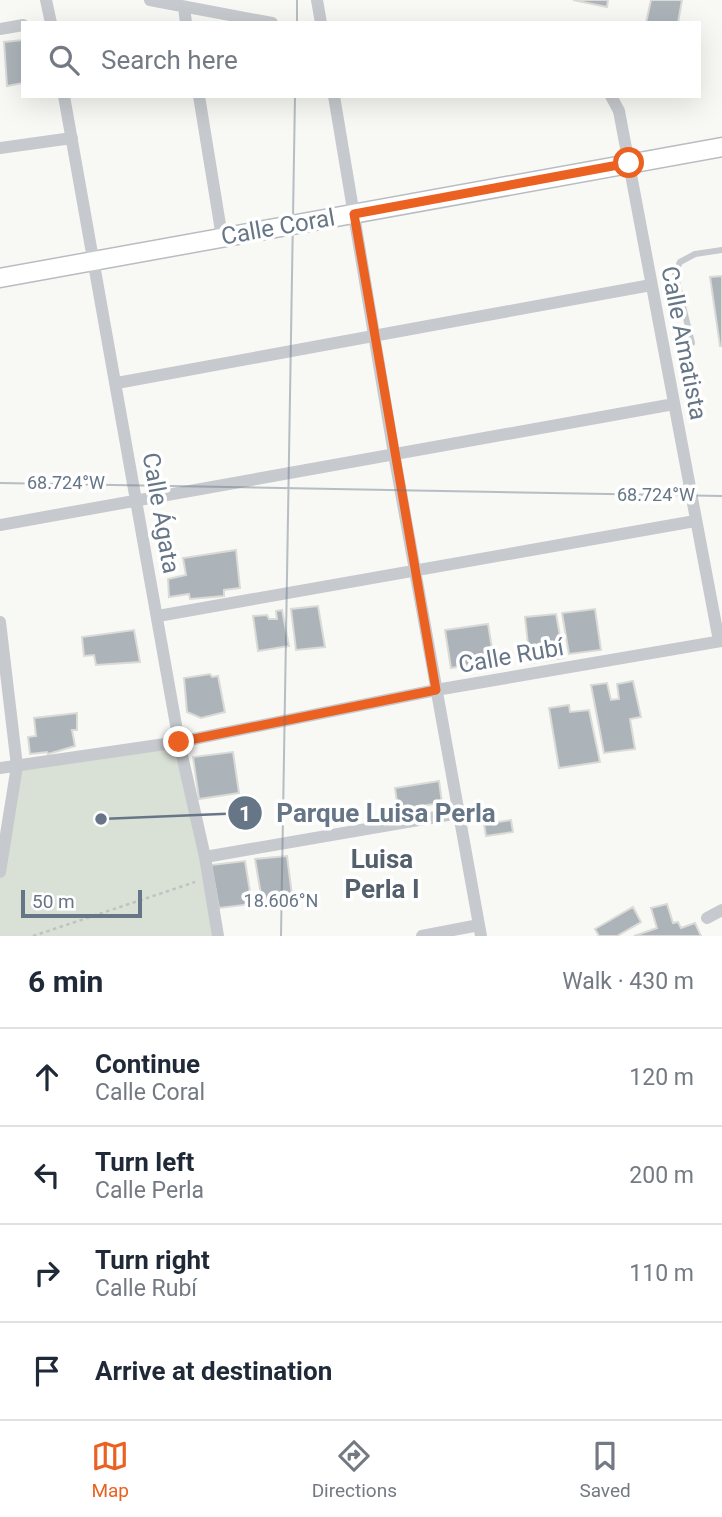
<!DOCTYPE html>
<meta charset="utf-8">
<style>
:root{--surface:#fff;--page:#f2f2f3;--text:#1f2937;--muted:#747a83;--line:#e0e1e3;--accent:#eb6122}
body{margin:0;font-family:Roboto,sans-serif;background:var(--page);color:var(--text)}
.scale{position:absolute;left:21px;bottom:18px;width:121px;box-sizing:border-box;padding-left:7px;border:4px solid #667687;border-top:0;font-size:19px;line-height:24px;white-space:nowrap;color:#667687;-webkit-text-stroke:5px #fff;paint-order:stroke}
.stop{position:absolute;width:21px;height:21px;margin:-16px;border:5px solid #eb6122;border-radius:50%;background:#fff}
.stop.end{background:#eb6122;border-color:#fff;box-shadow:0 2px 7px #0008}
.list{margin:0;padding:0;list-style:none}
h2{display:flex;justify-content:space-between;align-items:center;height:91px;margin:0;padding:0 28px;font-size:30px}
h2 small{font-size:23px;font-weight:400;color:var(--muted)}
.list li{display:grid;grid-template-columns:46px 1fr auto;gap:21px;align-items:center;box-sizing:border-box;height:98px;padding:0 28px;border-top:2px solid var(--line)}
.list b{display:block;font-size:26px;white-space:nowrap}
.list p{margin:0;font-size:23px;white-space:nowrap;color:var(--muted)}
.list em{font-size:23px;font-style:normal;color:var(--muted)}
.icon{flex:none;width:38px;height:38px;fill:none;stroke:currentColor;stroke-width:2;stroke-linecap:round;stroke-linejoin:round}
.map{position:relative;flex:none;width:722px;height:936px;overflow:hidden}
.search{position:absolute;background:var(--surface);box-shadow:0 7px 28px #0002;left:21px;right:21px;top:21px;height:77px;display:flex;align-items:center;gap:18px;box-sizing:border-box;padding:0 24px;border-radius:0px;color:var(--muted);font-size:26px}
.sheet{height:483px;background:var(--surface)}
nav{display:flex;justify-content:space-around;align-items:center;box-sizing:border-box;height:98px;border-top:2px solid var(--line);background:var(--surface);font-size:19px;color:var(--muted)}
nav a{display:grid;justify-items:center;gap:4px}
nav .on{color:var(--accent)}
.map>svg:first-child{display:block}
</style>
<div class="map">
<svg width="722" height="936" viewBox="0 0 722 936">
<rect width="100%" height="100%" fill="#f8f8f5"/>
<path fill="#d9e0d6" d="M179,742L216,936H0V872L17,766Z"/>
<path fill="#acb4ba" stroke="#dadad7" stroke-width="2" d="M573,0H608L607,7Z
M651,0H682L678,23H646Z
M23,40V83L7,86L4,42Z
M722,276V346H720L710,277Z
M236,550L240,588L224,590V596L190,599L189,594L169,597L168,579L186,575L183,558Z
M318,606L325,647L296,650L291,609Z
M595,609L601,650L569,654L562,613Z
M282,610L289,646L258,651L253,616L267,615L269,619H277L276,611Z
M556,614L564,658L530,663L525,617Z
M488,624L494,661L451,668L445,630Z
M134,630L140,662L96,665L94,655L84,656L82,637Z
M210,674L212,677L218,676L225,712L201,718L187,712L184,678Z
M633,681L641,717L630,719L635,749L604,753L591,685L607,683L611,700L619,699L617,684Z
M569,705L570,712L589,710L600,762L559,768L549,708Z
M77,713V730H72L75,746L48,754L47,752L30,754L28,737L36,736L34,718Z
M233,752L239,793L199,799L193,757Z
M439,781L442,803L398,809L395,788Z
M511,820L513,832L486,836L484,824Z
M287,856L292,895L262,901L255,859Z
M245,861L252,904L219,908L211,865Z
M667,904L673,923L678,922L681,928L695,923L701,936H634L657,928L651,908Z
M633,907L641,922L617,936H599L595,929Z"/>
<g fill="none" stroke-linecap="round" stroke-linejoin="round">
<g stroke="#b8bdc2" stroke-width="21">
<path id="secondary" d="M0,278L722,147"/>
</g>
<path stroke="#bfc2c4" stroke-width="2.5" stroke-dasharray="3.5 3.5" stroke-linecap="butt" d="M33,936L195,882"/>
<path stroke="#c6c9cd" stroke-width="6" d="M692,343L675,273L680,262L695,254L722,250"/>
<path stroke="#c6c9cd" stroke-width="12" d="M46,0L51,23
M150,0L272,23
M317,0L321,23
M184,7L186,23
M0,29L23,25
M64,96L179,742L205,857L218,936
M199,96L222,237
M334,96L394,454L481,936
M611,96L619,111L719,641
M0,148L72,138
M117,383L651,285
M0,525L674,404
M158,616L695,521
M0,622L17,766L0,872
M0,768L179,742L436,690L722,641
M205,857L459,813
M707,918L722,910
M422,936L479,925"/>
<use href="#secondary" stroke="#fff" stroke-width="18"/>
</g>
<g fill="none" stroke-linecap="round" stroke-linejoin="round">
<path stroke="#eb6122" stroke-width="9" d="M179,742L436,690L354,214L629,163"/>
</g>
<path fill="none" stroke="#667687" stroke-width="2" stroke-opacity="0.45" d="M297,23V0M0,483L722,496M281,936L295,96"/>
<g text-anchor="middle" stroke-width="7" stroke-linejoin="round" paint-order="stroke">
<g font-size="24" fill="#667687" stroke="#fff">
<text transform="translate(278 227) rotate(-10)" y="8">Calle Coral</text>
<text transform="translate(684 343) rotate(79)" y="8">Calle Amatista</text>
<text transform="translate(161 513) rotate(80)" y="8">Calle Ágata</text>
<text transform="translate(511 656) rotate(-10)" y="8">Calle Rubí</text>
</g>
<g font-size="26" font-weight="bold" fill="#54606c" stroke="#fff">
<text x="382" y="868">Luisa<tspan x="382" dy="30">Perla I</tspan></text>
</g>
</g>
<g font-size="18" text-anchor="middle" fill="#667687" stroke="#fff" stroke-width="7" stroke-linejoin="round" paint-order="stroke">
<text x="66" y="489">68.724°W</text>
<text x="656" y="501">68.724°W</text>
<text x="281" y="907">18.606°N</text>
</g>
<path fill="none" stroke="#667687" stroke-width="2.5" d="M101 819L245 813"/>
<g fill="#667687" stroke="#fff" stroke-width="2.5">
<circle cx="101" cy="819" r="7"/>
<circle cx="245" cy="813" r="18"/>
</g>
<g font-size="21" text-anchor="middle" font-weight="bold" fill="#fff">
<text x="245" y="821">1</text>
</g>
<g font-size="26" text-anchor="middle" font-weight="bold" fill="#667687" stroke="#fff" stroke-width="7" stroke-linejoin="round" paint-order="stroke">
<text x="386" y="822">Parque Luisa Perla</text>
</g>
</svg>
<div class="scale">50 m</div>
<div class="stop" style="left:629px;top:163px"></div>
<div class="stop end" style="left:179px;top:742px"></div>
<div class="search"><svg class="icon" aria-label="search" viewBox="0 0 24 24"><circle cx="10" cy="10" r="6"/><path d="M15 15l6 6"/></svg>Search here</div>
</div>
<section class="sheet">
<h2>6 min<small>Walk · 430 m</small></h2>
<ul class="list">
<li><svg class="icon" aria-label="ahead" viewBox="0 0 24 24"><path d="M12 20V5M6 11l6-6 6 6"/></svg><div><b>Continue</b><p>Calle Coral</p></div><em>120 m</em></li>
<li><svg class="icon" aria-label="left" viewBox="0 0 24 24"><path d="M17 20v-9H6M10 6l-5 5 5 5"/></svg><div><b>Turn left</b><p>Calle Perla</p></div><em>200 m</em></li>
<li><svg class="icon" aria-label="right" viewBox="0 0 24 24"><path d="M7 20v-9h11M14 6l5 5-5 5"/></svg><div><b>Turn right</b><p>Calle Rubí</p></div><em>110 m</em></li>
<li><svg class="icon" aria-label="arrive" viewBox="0 0 24 24"><path d="M6 21V4h12l-3 4 3 4H6"/></svg><div><b>Arrive at destination</b></div></li>
</ul>
</section>
<nav>
<a class="on"><svg class="icon" aria-label="map" viewBox="0 0 24 24"><path d="M3 6l6-2 6 2 6-2v14l-6 2-6-2-6 2zM9 4v14M15 6v14"/></svg>Map</a>
<a><svg class="icon" aria-label="directions" viewBox="0 0 24 24"><path d="M12 3l9 9-9 9-9-9zM9 14v-3h6M13 9l2 2-2 2"/></svg>Directions</a>
<a><svg class="icon" aria-label="saved" viewBox="0 0 24 24"><path d="M7 4h10v16l-5-4-5 4z"/></svg>Saved</a>
</nav>
